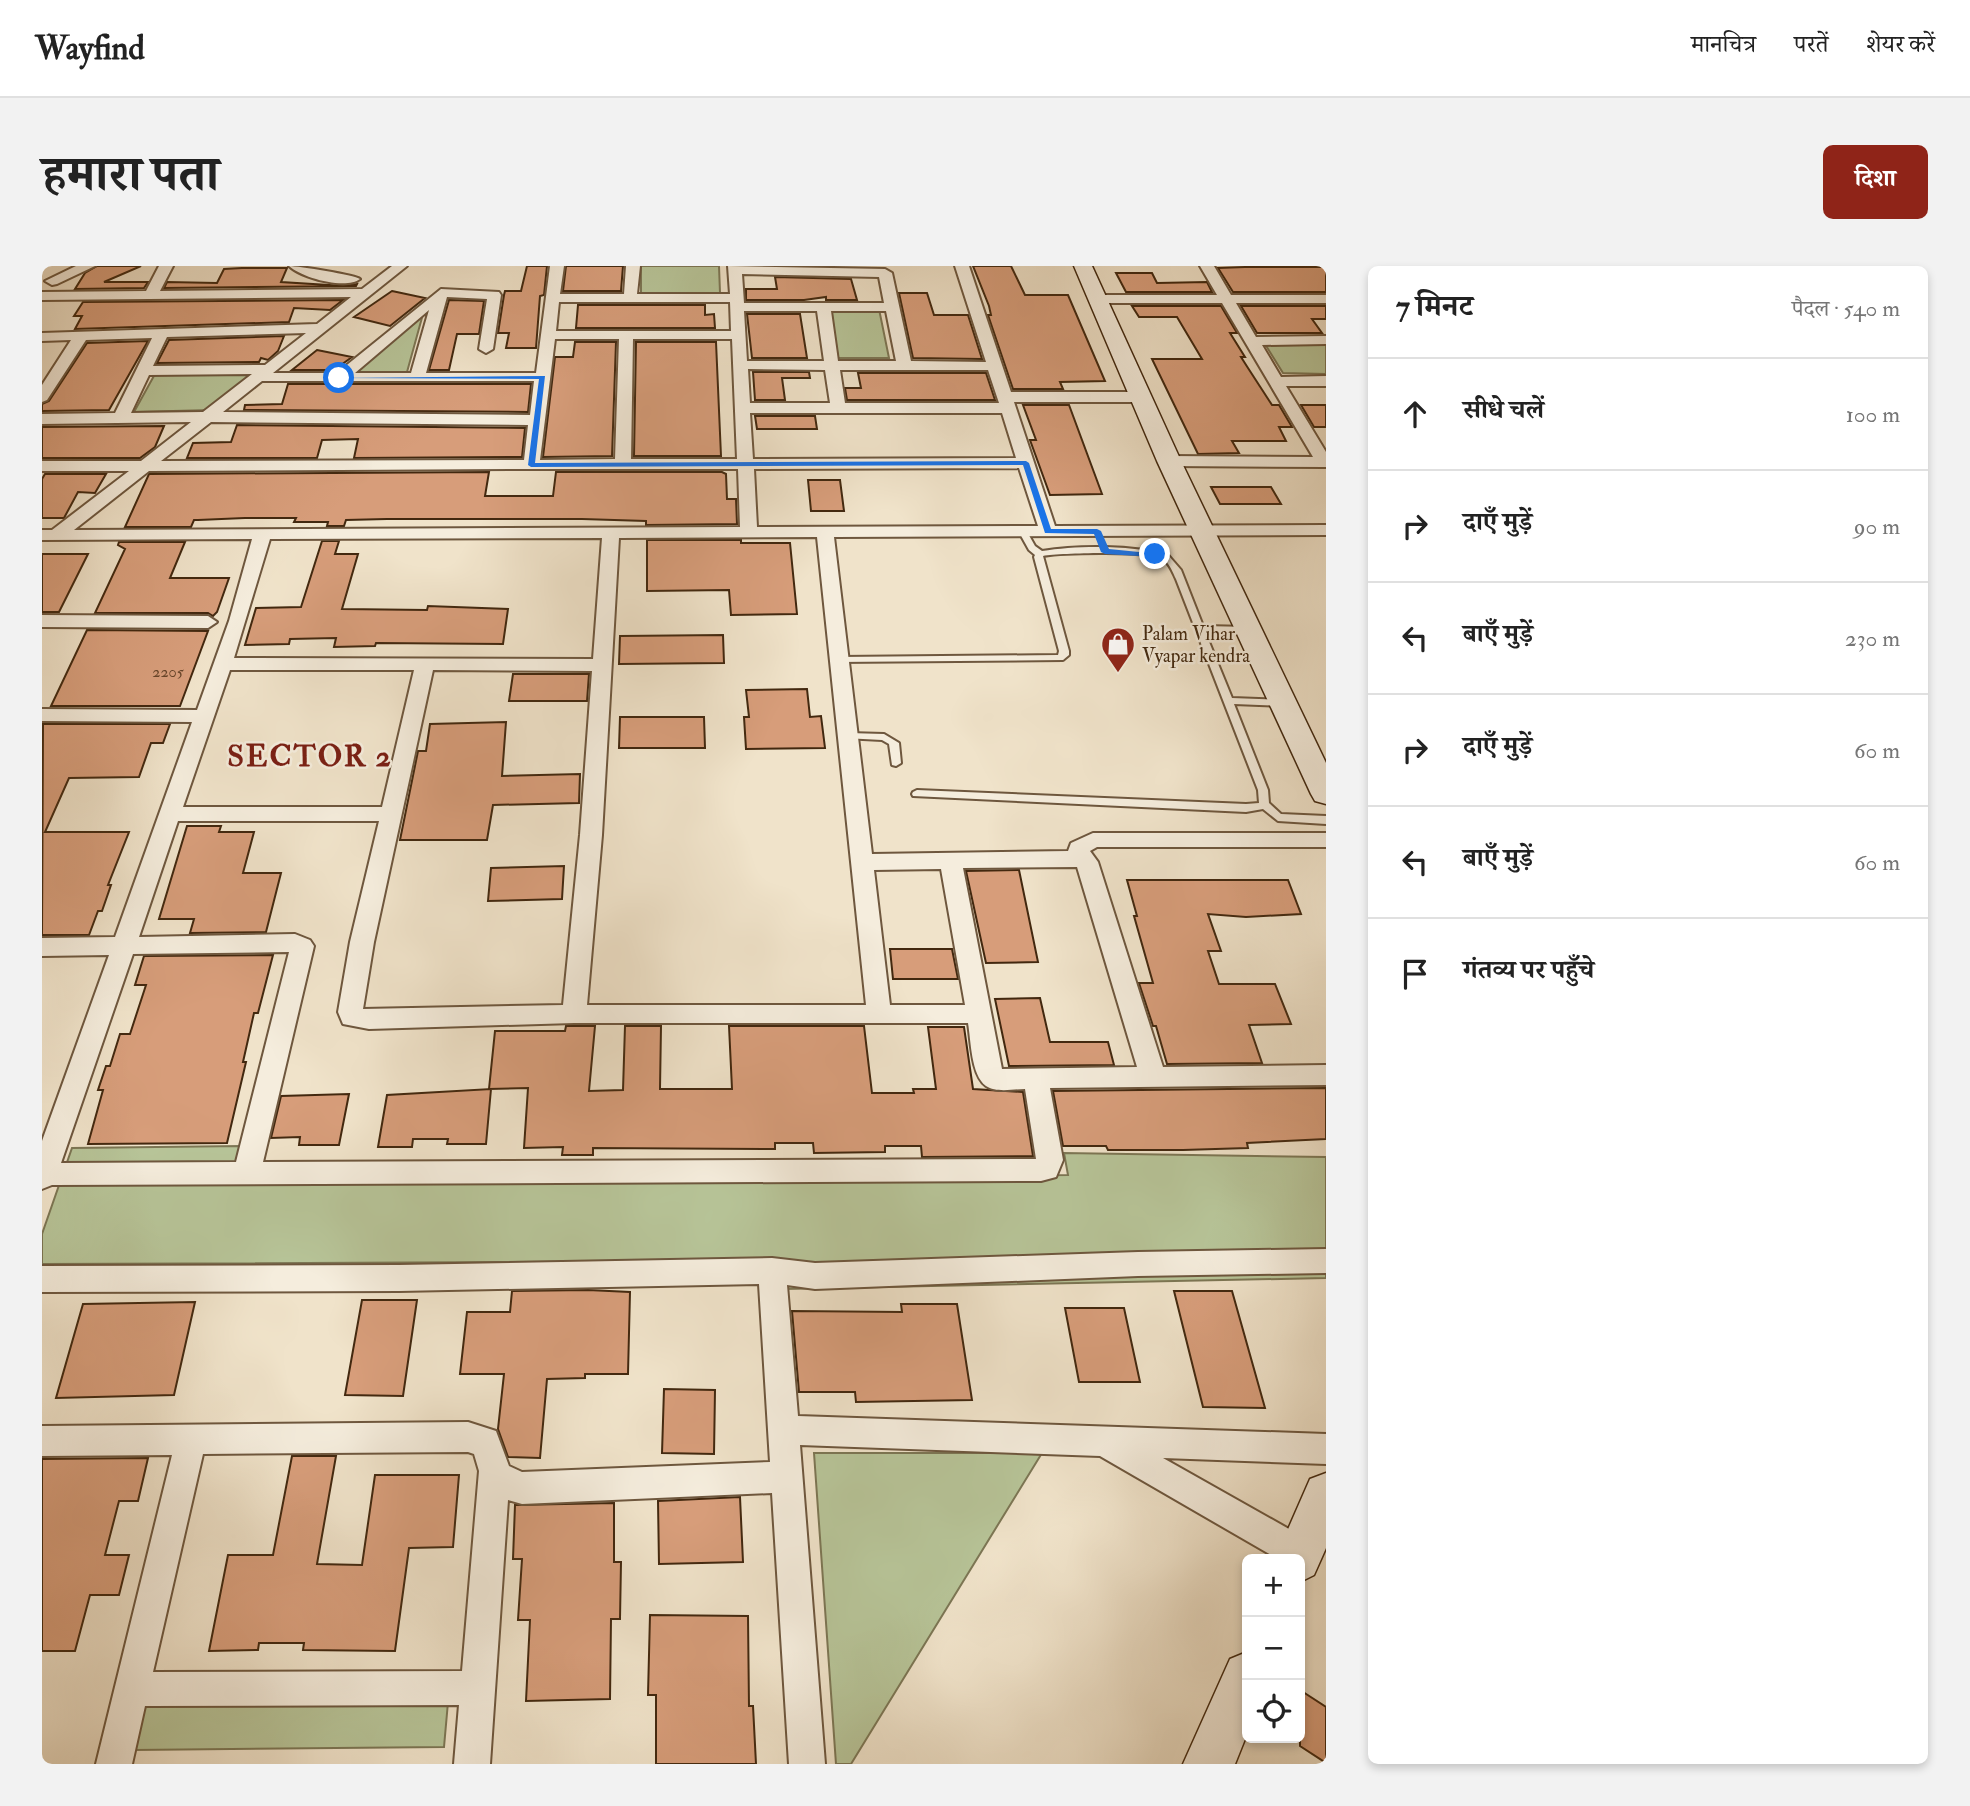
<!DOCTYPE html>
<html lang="hi">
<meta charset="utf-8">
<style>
:root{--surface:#fff;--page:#f2f2f2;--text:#222;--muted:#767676;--line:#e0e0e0;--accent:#8f2418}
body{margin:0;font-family:"IM FELL Double Pica","Noto Serif Devanagari",serif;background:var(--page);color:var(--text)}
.controls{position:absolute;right:21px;bottom:21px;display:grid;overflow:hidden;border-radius:10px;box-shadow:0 4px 10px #0003}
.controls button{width:63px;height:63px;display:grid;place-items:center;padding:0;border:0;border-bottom:2px solid var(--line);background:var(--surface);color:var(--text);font:35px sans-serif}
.stop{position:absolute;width:21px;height:21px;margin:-16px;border:5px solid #1a73e8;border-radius:50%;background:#fff}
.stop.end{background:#1a73e8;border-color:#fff;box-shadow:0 2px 7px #0008}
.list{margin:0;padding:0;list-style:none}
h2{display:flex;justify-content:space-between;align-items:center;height:91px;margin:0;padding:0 28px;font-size:30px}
h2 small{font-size:23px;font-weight:400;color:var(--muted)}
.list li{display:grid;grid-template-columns:46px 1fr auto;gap:21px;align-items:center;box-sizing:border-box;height:112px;padding:0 28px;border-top:2px solid var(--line)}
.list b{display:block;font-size:26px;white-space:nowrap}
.list em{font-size:23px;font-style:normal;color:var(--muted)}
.icon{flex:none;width:38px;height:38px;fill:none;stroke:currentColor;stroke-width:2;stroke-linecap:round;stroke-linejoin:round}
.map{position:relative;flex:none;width:1284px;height:1498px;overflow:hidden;border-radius:10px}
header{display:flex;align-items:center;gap:42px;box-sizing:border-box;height:98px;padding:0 35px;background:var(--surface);border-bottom:2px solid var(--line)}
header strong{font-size:33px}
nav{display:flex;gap:38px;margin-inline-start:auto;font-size:24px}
.intro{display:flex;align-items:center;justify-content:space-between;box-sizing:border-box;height:168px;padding:0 42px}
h1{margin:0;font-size:49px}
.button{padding:18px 32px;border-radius:10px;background:var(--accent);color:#fff;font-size:24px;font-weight:700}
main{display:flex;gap:42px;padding:0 42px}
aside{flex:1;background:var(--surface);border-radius:10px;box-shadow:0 4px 10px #0003}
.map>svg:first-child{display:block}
</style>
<header>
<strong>Wayfind</strong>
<nav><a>मानचित्र</a><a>परतें</a><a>शेयर करें</a></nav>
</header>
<div class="intro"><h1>हमारा पता</h1><a class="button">दिशा</a></div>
<main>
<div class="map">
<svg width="1284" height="1498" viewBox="0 0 1284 1498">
<rect width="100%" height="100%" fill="#f0e3ca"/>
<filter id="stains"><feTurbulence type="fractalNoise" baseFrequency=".00286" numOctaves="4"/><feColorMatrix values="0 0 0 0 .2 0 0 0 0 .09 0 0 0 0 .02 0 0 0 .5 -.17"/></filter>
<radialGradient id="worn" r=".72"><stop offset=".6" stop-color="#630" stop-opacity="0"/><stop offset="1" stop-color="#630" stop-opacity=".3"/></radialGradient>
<path fill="#b7c498" stroke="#7c7654" stroke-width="2" d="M599,0H677L678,27L599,28Z
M789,43H837L847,92H796Z
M381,48L365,106H313Z
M1223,78H1284V108L1241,107Z
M113,108H217L170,144L92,146Z
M199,880L192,918L1026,909L1022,887L1284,891V1012L743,1023V995L0,998V968L30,882Z
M772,1187H1000L809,1498H794Z
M406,1436L402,1481L92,1484L102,1438Z"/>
<path fill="#d79d7a" stroke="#42280f" stroke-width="2" d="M55,0H99L62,16H106L102,22L33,23L43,7Z
M485,0H505L502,29L498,30L494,82H464L467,67H456L462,29L463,25H479Z
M524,0H581L579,25H521Z
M931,0H969L983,29H1026L1063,115L1018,116L1021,123H971L946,49H949L947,40Z
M1203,1H1284V26H1191L1176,2Z
M200,2H245L239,16L303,20L315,18L314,20L122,22L125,16L175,17L182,3Z
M1074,7H1110L1115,17L1165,16L1170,26H1084Z
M733,11L809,13L815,34H784V31L762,34H704V23H735Z
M350,25L383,32L348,60L312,51Z
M857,27H885L892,49H926L940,93L871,92Z
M301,34L288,44L252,42L247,56L33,63L40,50H32L41,36Z
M407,34L442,35L437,68H415L407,104H387Z
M536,39H663V49L672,48L673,62H534Z
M1090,40H1179L1195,67H1188L1203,91H1199L1206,102L1230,139H1237L1250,161H1237L1244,175H1190L1197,187L1156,188L1110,93H1160L1135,51H1097Z
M1199,40H1284V53H1270L1280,67H1215Z
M705,48H758L765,92H710Z
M242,70L236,85L226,94L219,92L217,96L115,97L127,74Z
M106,75L67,144L0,145V138L7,135L45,77Z
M533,76H574L570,190L501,191L513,91H531Z
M594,76H674L679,190H592Z
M275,84L310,91L292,104H250Z
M711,106H767L768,112H740L743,134H713Z
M816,107H944L953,134H805L803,122H819Z
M246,118H489L486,146L202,144L203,139L240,138Z
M981,139H1027L1060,228L1008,229L988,174H994Z
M1259,139H1284V161H1272Z
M713,150H773L775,163H715Z
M195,159L483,162L480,191L312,192L316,173L280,174L275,192H145L151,177L189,176Z
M122,160L113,181L98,192H0V161Z
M447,206L443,230H511L514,206H680L684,208L685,233H694L695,258L604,259V255L540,253H345L304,254L302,260H285L286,256H252L254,252H203L156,254H152L149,261H83L107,208Z
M3,208H64L53,227L36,226L22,252H0V213Z
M766,214H798L802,245H769Z
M1169,221H1229L1239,238H1178Z
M605,274H699V277H748L755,348L689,349L687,324L605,325Z
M280,275H297L293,288H316L300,343L385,344L386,340L466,343L461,378L334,377L333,380L292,381L294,372L248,373L247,378L203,379L214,342L259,341Z
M77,276H143L128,312H187L175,346L171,350L166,347H53L83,283L76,279Z
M0,288H46L17,346H0Z
M45,364L166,365L138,440H9Z
M681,369L682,397L577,398L578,370Z
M471,408H547L545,435H467Z
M765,423L768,451L779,450L783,482L704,483L702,451H707L704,424Z
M578,451H662L663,482H577Z
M464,456L460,510L538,508L537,537L451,539L445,574H358L376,485H384L388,458Z
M1,458H128L121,477H109L97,511L27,512L3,566H87L66,619H69L60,645H56L47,669H0Z
M145,560H179L177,566H212L201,607H239L224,666L148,667L152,653H117Z
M522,600L520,633L446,635L449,602Z
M977,604L996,696L944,697L924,605Z
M1085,614H1246L1259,648L1204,651L1166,648L1179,685H1166L1177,718H1233L1249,758L1207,759L1220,797L1125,798L1114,760H1111L1097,717H1111L1092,650H1095Z
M848,683H910L916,713H851Z
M231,689L216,747H212L201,796H204L185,877L46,878L61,824H56L64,800H68L78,768H88L104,719H93L102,690Z
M998,732L1008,776H1066L1072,799L967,800L953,733Z
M524,760H553L547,825L581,824L583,760H619L618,823H690L687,760H822L830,827H872L871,823H894L886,761H922L931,823L981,826L991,890L880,891L879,880H843V886L772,887L771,877H733V883L551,882V889H520L521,881L482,882L486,822L447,823L453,765H523Z
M1284,822V873L1205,877L1206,882L1141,884H1066L1064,880H1021L1011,825Z
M449,823L444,878H405L406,873H371L370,881H336L345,829Z
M307,828L297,879H257L258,871L229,872L239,830Z
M546,1024L588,1026L586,1108H543V1112L505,1113L498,1192L466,1191L456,1163L462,1108H418L425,1046H468L470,1025Z
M1132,1025H1190L1223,1142L1161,1141Z
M320,1034H375L361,1130L303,1129Z
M153,1036L132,1129L14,1132L41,1038Z
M859,1038H915L930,1134L814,1136L813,1126H757L750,1045L860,1046Z
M1023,1042H1082L1098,1116H1037Z
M622,1123L673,1124L672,1188L620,1187Z
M250,1190H294L275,1298L320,1299L333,1209H417L411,1281L367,1282L353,1385L261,1384L262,1377H217L216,1384L167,1385L186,1289H231Z
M106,1192L96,1235H77L63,1289H87L77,1329H48L33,1385H0V1193Z
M698,1231L701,1296L617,1298L616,1235Z
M572,1237V1296H579L578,1353H569L568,1433L484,1435L488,1354H476L480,1293H471L473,1239Z
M608,1349L706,1350L707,1440H711L714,1498H614V1429H606Z
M1258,1424L1284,1441V1497L1258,1480Z"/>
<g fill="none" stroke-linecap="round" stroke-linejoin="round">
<g stroke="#6e573e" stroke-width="4">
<path id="lane" d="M978,264H984L993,280L1000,285C1036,279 1091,279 1126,289L1139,304L1161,360L1208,361L1210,363L1205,366H1163L1190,432L1240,434L1245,437L1240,440L1192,438L1226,524L1227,537L1239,548L1284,550V558L1236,555L1221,543L1204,546L871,530L870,528L871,526L875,524L1204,538L1217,537L1216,524L1134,313C1131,307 1128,298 1122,294C1107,284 1021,287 1001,290L1027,385V389L1021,394L795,396V392L798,391L1016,389L1017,385L992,291L993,289L987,284L977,266Z
M806,467L842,468L857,477L859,497L854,500L850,499L847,478L840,474L802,472L801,470Z"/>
</g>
<g stroke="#6e573e" stroke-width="4">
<path id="street" d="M34,0H53L15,18L10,19L3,15Z
M117,0H131L118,25L320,23L350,0H365L231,107H295L399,23L457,26L459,29L451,83L444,87L437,83L445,33L405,31L384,107H494L508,0H522L518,28H582L584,0H598L595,28H688L686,0L843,3L850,7L869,95L944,96L913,0H927L969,126H1100L1108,131L1100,136H972L1013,260L1284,259V269L792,271L830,588L1026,585L1029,577L1051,567H1284V581H1055L1048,585L1056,596L1121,801L1284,799V819L1008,822L1021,894L1014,911L999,915L10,919L0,923V875L67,689L0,690V672L73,671L150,456L0,455V443L155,444L187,355L210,273L0,274V264H10L87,205H0V195H99L149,156L0,158V148L73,147L110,72L44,74L5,134L0,136V119L29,74L0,75V67L275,58L309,31L0,34V26L104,25ZM700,8L837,11L842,37H702ZM517,36H688L689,65H514ZM387,44L369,107H313ZM702,45H775L782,95H705ZM789,45H844L854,95H796ZM264,67L223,99L111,100L125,71ZM513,73H577L573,193L498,194ZM591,73H690L695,193H589ZM706,103L783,104L788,137H708ZM798,104H946L957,137H803ZM210,108L161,146L89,147L107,109ZM220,115H492L488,149L181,146ZM708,147H960L974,192L711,193ZM169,156L486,159L482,194L119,195ZM977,202L996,260L715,261L712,203ZM487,203H696L698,261L32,264L107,205ZM775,271L824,739H545L560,569L577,272ZM560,272L551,393L192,392L228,273ZM188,404H372L340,541H141ZM391,404L550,405L538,569L521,739L321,743L332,676ZM136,555H337L308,676L296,746L301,758L327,763L532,757H926C929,775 929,809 944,820C954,827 972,823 983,823L994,893L221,896L272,680L268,674L253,668L97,671ZM1035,601L1095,801L960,803L921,602ZM899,603L923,739H848L832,604ZM247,686L194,896L19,897L91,688Z
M247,0C256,0 313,9 318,13C304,24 260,12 247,0Z
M1158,0H1172L1189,29H1284V37H1194L1214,71L1284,70V78L1220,79L1239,111L1284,110V120H1244L1284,186V201L1127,200L1119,195L1127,190L1271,191L1180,37H1056L1049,33L1056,29H1175Z
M0,349L166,350L175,356L166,362L0,361Z
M1284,983V1007L1096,1010L773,1023L745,1019L756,1150L1284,1168V1198L1121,1192L1270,1276L1274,1288L1270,1300L1258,1304V1293H1236L1058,1190L758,1179L783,1498H747L730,1227L480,1238L466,1234L448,1498H412L417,1439L103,1440L90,1498H54L130,1189L0,1190V1160L426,1156L454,1165L467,1200L480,1206L728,1196L717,1018L357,1025L0,1026V1000L357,999L730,992L773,997L1096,986ZM426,1186L432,1188L437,1205L420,1405L111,1406L161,1188Z"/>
</g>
<g stroke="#42280f" stroke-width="3">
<path id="secondary" d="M1032,0H1050L1139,195L1284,497V538L1273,535L1269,528L1115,195Z
M1284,1207V1282L1272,1309L1258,1316V1293H1233L1268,1213Z
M1205,1386V1468L1193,1498H1141L1188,1393Z"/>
</g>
<use href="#lane" fill="#f5eddd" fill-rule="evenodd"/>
<use href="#street" fill="#f5eddd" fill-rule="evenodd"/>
<use href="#secondary" fill="#f5eddd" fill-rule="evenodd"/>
</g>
<path fill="#1a73e8" d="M503,110L493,197L984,195L987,197L1009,263H1055L1059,265L1067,283L1117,288L1113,291L1063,288L1059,286L1052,268L1003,267L981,199L489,201L486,199L497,113L293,112Z"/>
<defs>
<g id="shop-pin" transform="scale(1.75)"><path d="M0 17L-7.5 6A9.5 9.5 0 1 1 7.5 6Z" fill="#8f2418" stroke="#f5eddd"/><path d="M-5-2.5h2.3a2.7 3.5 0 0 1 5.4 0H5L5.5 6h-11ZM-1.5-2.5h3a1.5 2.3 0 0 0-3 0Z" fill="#fff"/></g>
</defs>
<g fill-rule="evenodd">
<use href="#shop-pin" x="1076" y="378"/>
</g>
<g text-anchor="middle" stroke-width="5" stroke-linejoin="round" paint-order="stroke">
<g font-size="16" fill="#67452a">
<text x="126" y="411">2205</text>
</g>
<g font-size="19" fill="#42280f" stroke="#f5eddd" text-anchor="start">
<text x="1100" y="374">Palam Vihar<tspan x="1100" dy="22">Vyapar kendra</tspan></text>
</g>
<g font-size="30" font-weight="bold" letter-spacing="2" fill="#7a1f14" stroke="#f5eddd">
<text x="268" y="500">SECTOR 2</text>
</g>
</g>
<rect width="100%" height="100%" filter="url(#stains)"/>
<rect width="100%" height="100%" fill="url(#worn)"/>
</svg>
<div class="controls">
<button>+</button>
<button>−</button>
<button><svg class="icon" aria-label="locate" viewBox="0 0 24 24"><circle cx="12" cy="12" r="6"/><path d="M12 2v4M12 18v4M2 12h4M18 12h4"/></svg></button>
</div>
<div class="stop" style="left:297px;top:112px"></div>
<div class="stop end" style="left:1113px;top:288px"></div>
</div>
<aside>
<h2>7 मिनट<small>पैदल · 540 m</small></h2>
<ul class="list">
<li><svg class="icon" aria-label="ahead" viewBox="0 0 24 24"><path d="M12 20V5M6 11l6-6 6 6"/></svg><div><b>सीधे चलें</b></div><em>100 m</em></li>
<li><svg class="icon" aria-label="right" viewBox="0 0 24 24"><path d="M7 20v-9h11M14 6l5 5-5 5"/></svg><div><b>दाएँ मुड़ें</b></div><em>90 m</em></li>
<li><svg class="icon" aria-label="left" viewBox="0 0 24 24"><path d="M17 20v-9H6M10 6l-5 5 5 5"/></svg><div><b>बाएँ मुड़ें</b></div><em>230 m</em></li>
<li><svg class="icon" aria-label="right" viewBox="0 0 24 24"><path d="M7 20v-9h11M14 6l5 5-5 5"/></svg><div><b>दाएँ मुड़ें</b></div><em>60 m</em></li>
<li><svg class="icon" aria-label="left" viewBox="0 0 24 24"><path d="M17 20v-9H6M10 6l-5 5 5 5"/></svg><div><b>बाएँ मुड़ें</b></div><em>60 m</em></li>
<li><svg class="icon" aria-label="arrive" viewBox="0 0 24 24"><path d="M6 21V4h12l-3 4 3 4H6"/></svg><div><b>गंतव्य पर पहुँचे</b></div></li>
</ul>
</aside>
</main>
